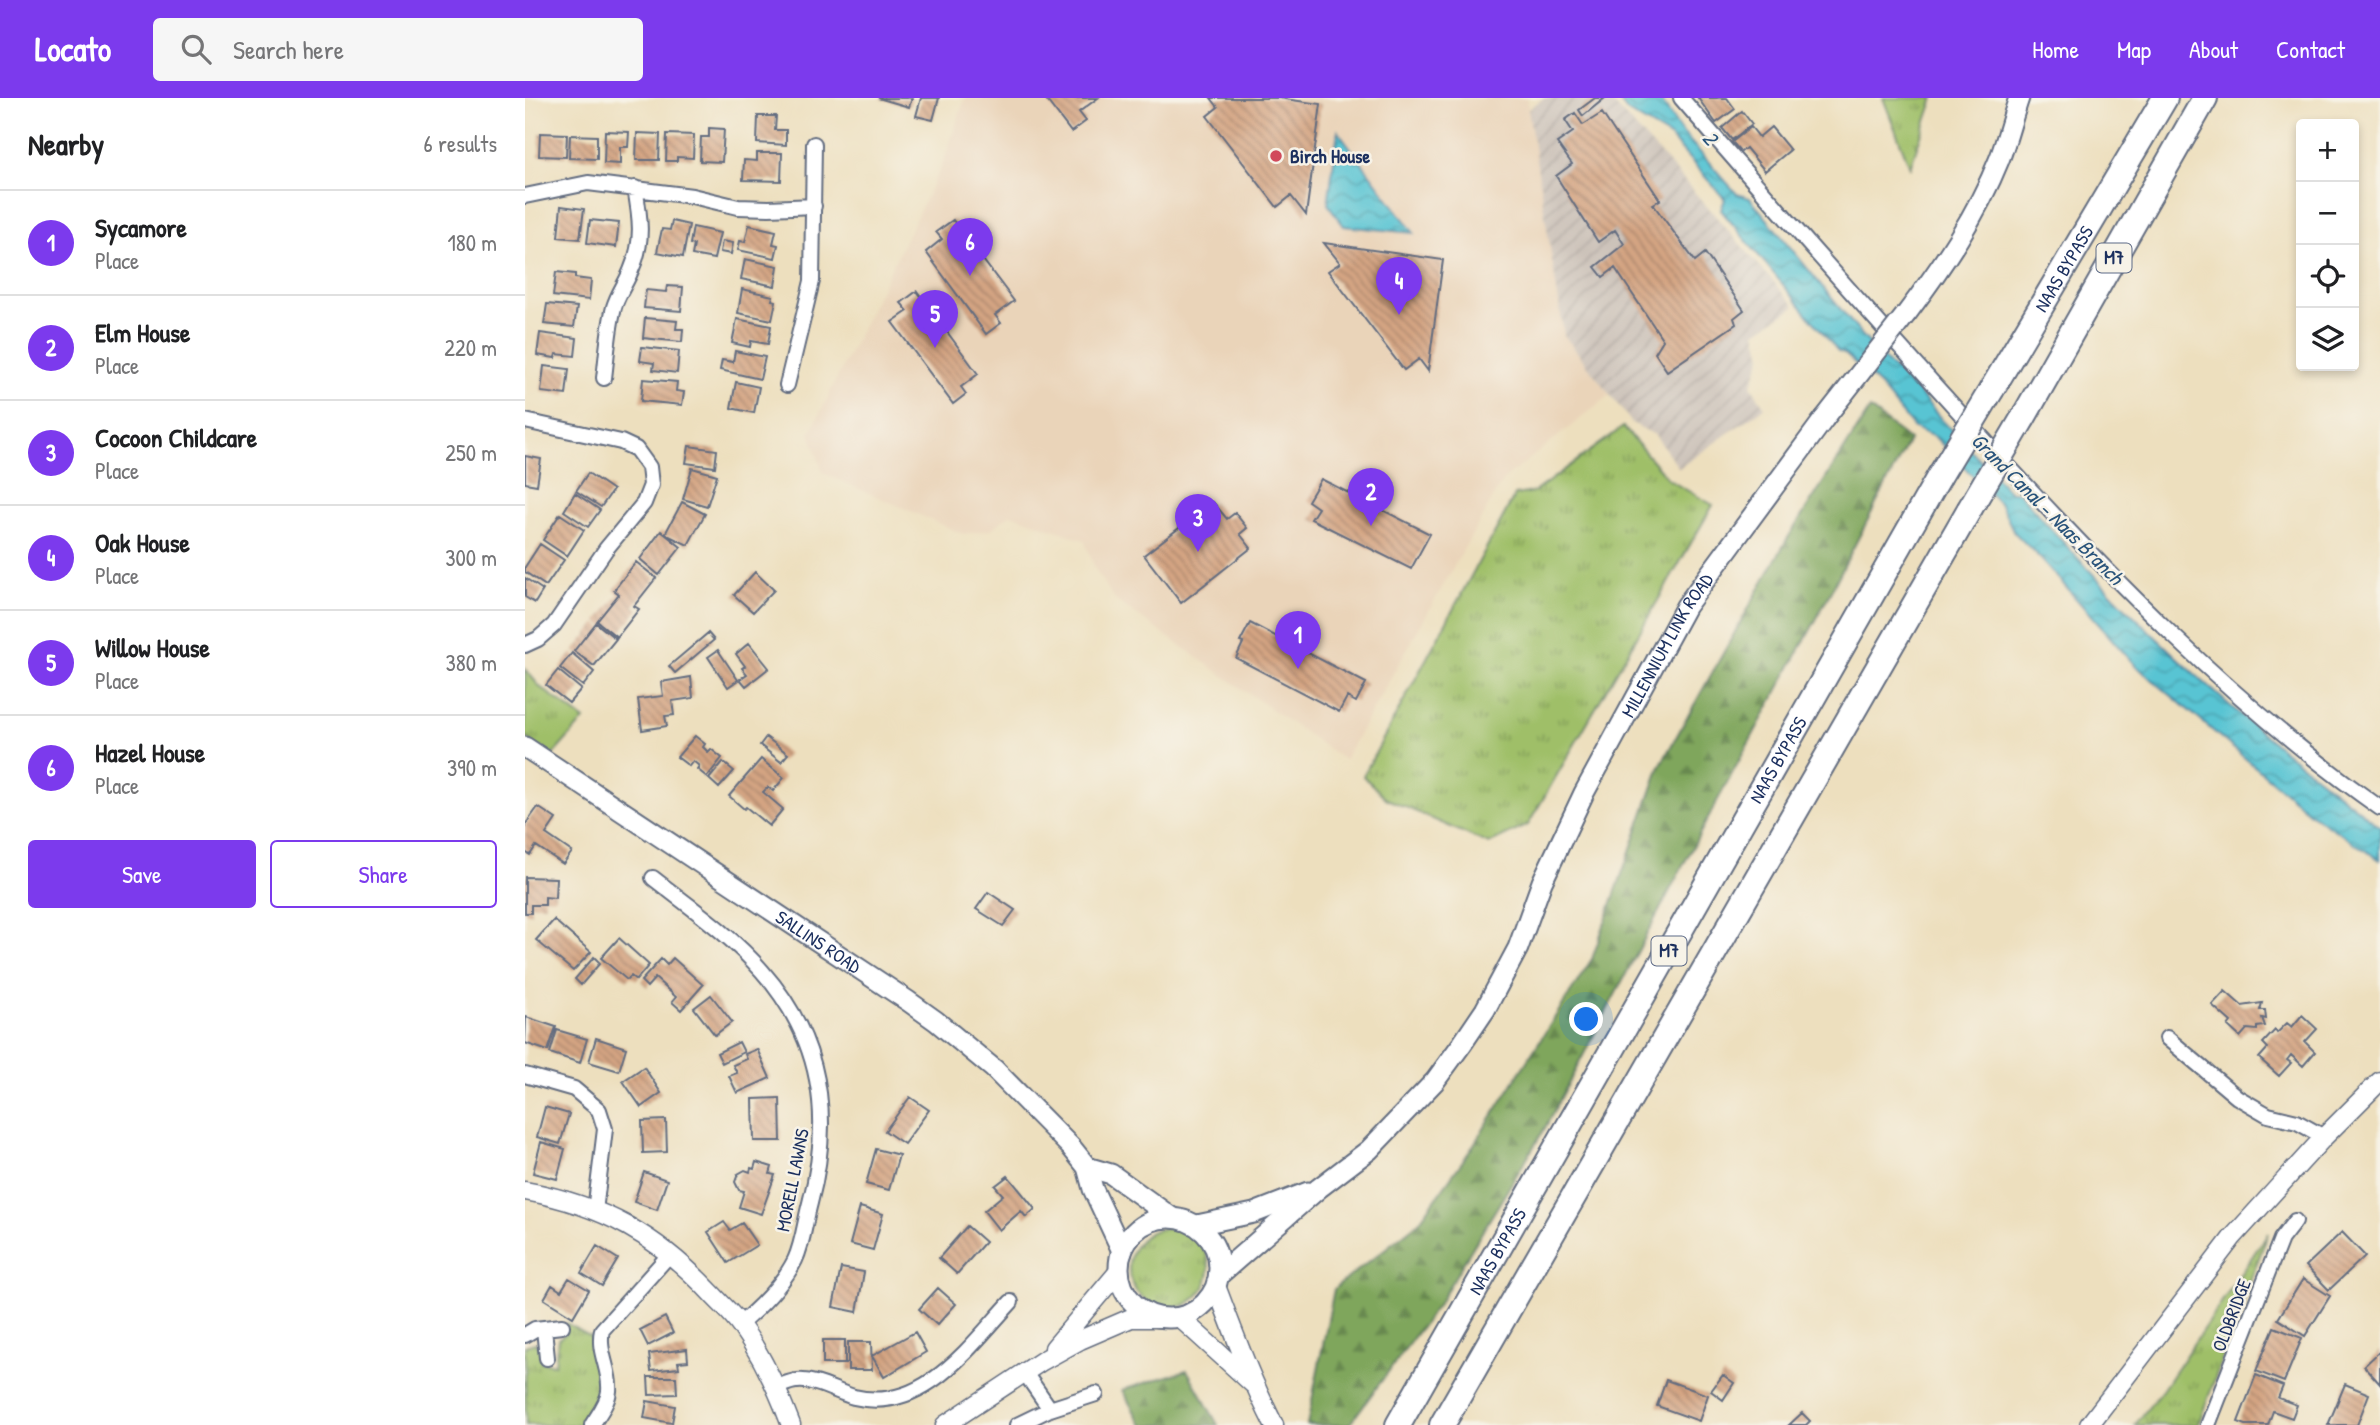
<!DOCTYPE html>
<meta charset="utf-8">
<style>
:root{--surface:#fff;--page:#f6f6f6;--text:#202124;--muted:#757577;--line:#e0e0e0;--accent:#7c3aed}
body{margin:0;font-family:"Patrick Hand",sans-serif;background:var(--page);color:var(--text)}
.controls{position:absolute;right:21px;top:21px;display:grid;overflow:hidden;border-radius:7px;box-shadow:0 4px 10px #0003}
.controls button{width:63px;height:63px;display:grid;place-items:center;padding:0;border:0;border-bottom:2px solid var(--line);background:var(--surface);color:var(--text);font:35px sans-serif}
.you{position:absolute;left:1062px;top:922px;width:24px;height:24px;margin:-18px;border:5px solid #fff;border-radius:50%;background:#1a73e8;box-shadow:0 0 0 10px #1a73e833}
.badge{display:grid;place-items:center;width:46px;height:46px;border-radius:50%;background:var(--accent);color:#fff;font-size:23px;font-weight:700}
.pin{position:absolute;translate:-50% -58px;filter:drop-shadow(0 2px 4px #0008)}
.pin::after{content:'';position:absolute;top:37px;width:24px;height:21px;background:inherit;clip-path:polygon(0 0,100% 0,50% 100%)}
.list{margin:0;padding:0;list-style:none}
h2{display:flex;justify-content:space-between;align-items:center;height:91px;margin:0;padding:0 28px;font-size:30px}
h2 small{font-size:23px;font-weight:400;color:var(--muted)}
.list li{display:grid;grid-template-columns:46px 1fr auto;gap:21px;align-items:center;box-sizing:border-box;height:105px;padding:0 28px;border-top:2px solid var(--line)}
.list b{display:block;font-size:26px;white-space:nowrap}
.list p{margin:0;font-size:23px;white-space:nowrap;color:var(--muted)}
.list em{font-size:23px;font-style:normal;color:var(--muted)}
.actions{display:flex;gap:14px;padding:21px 28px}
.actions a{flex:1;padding:16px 0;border:2px solid var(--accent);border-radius:7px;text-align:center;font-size:24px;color:var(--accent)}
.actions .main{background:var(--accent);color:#fff}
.icon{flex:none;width:38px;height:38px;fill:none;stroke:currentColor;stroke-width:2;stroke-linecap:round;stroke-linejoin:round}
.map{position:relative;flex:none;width:1855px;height:1327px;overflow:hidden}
header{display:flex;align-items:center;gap:42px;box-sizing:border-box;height:98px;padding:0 35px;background:var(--accent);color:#fff}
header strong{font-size:33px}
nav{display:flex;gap:38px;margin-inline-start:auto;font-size:24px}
.search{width:490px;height:63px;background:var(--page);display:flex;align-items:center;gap:18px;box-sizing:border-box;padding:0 24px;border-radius:7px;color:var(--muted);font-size:26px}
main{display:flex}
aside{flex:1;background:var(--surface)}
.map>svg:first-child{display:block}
</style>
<header>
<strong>Locato</strong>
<div class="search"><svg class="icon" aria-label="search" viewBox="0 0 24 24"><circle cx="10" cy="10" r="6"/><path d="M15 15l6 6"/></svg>Search here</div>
<nav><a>Home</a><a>Map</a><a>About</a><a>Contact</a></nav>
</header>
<main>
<aside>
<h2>Nearby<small>6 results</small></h2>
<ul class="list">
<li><span class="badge">1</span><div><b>Sycamore</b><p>Place</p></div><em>180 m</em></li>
<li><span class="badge">2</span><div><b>Elm House</b><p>Place</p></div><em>220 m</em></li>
<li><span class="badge">3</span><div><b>Cocoon Childcare</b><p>Place</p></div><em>250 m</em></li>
<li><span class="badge">4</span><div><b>Oak House</b><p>Place</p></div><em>300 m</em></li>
<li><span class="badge">5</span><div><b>Willow House</b><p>Place</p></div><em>380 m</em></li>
<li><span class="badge">6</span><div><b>Hazel House</b><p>Place</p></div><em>390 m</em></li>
</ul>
<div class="actions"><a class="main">Save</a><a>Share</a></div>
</aside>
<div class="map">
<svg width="1855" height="1327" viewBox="0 0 1855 1327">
<defs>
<pattern id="industrial-furrows" width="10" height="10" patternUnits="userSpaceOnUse" patternTransform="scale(1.75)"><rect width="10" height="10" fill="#ccc2b9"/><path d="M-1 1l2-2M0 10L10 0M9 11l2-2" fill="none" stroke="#afa7a1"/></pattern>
<pattern id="grass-tufts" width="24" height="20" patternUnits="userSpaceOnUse" patternTransform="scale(1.75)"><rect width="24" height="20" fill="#9fbf68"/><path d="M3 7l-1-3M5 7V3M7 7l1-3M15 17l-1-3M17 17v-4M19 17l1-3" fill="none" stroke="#819c59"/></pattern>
<pattern id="forest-firs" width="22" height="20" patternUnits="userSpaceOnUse" patternTransform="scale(1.75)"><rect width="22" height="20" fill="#7fa65c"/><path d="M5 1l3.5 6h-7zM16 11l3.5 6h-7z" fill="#67884f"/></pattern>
<pattern id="water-waves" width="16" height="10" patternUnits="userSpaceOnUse" patternTransform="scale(1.75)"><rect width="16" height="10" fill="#59c4d3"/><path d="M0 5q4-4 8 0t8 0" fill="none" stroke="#49a0ae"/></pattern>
<pattern id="building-back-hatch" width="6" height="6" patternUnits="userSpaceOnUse" patternTransform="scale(1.75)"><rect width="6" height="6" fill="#d4a482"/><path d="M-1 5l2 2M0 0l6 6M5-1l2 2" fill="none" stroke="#ab866e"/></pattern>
</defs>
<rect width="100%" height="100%" fill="#f7f3e8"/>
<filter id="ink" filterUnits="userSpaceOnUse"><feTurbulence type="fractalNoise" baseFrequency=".0143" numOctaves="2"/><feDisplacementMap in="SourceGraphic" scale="14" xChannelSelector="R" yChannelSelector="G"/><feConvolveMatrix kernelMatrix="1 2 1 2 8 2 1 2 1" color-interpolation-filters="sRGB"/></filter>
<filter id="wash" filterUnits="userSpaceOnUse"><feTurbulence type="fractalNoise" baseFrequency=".00686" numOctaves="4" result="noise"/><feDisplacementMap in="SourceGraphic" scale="28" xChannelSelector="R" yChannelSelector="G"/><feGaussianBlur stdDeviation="1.57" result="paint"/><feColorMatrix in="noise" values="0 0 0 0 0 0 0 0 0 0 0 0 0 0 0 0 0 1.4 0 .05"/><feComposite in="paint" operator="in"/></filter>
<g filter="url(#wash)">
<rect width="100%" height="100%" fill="#eddfbe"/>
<path fill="#ead4b9" d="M440,0H1002L1039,236L1085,297L978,382L819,662L590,502L571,473L559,442L486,416L465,432L438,436L298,375L285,335L418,65Z"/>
<path fill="url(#industrial-furrows)" d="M1019,0H1083L1140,61L1270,208L1231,234L1237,258L1226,288L1240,309L1154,370L1130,337L1107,325L1039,237L1003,11Z"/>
<path fill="url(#grass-tufts)" stroke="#5d7763" stroke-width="2" d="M1358,0H1409L1385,69Z
M1098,329L1144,382L1188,407L1003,727L964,746L862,701L838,678L990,397L1009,394Z
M0,571L15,589L59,622L27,658L0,639Z
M604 1170a40 40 0 1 1 80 0a40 40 0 1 1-80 0Z
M1743,1135L1673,1327H1610L1638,1291Z
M41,1225L66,1239L70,1260L77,1278L74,1303L55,1327H1L0,1248L10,1245L15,1251L16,1264L30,1266L33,1241L41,1235Z"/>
<path fill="url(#forest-firs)" stroke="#4d6a5d" stroke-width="2" d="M1345,311L1384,342L1292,520L1184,718L1020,1030L914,1205L824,1327H782L809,1191L894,1124L944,1054L1067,861L1135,668L1261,443Z
M662,1272L693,1327H617L597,1292Z"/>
<path fill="url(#water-waves)" stroke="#3a7a98" stroke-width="2" d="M1092,0H1134L1155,32L1212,96L1225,100L1335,235L1365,268L1380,278L1416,321L1485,394H1493C1560,471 1633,545 1710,612C1757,653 1807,690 1855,729V762L1786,716L1609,566L1517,462L1489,434L1476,407L1410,339L1389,330L1353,286L1319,255L1313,253L1196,112L1200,101L1145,39L1103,14Z
M813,33L889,135L819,128L803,106Z"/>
<g id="blocks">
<path fill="url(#building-back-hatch)" d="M353,0H387L384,9Z
M396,0H414L408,22L391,18Z
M520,0H573L554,14L561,23L546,34Z
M686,0H752L796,6L781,117L766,98L752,109L682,18L693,9Z
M1070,0H1080L1058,18L1054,12Z
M1173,0H1202L1210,11L1191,25Z
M1217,13L1227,26L1207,42L1197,30Z
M1050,15L1058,27L1077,15L1135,102L1128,106L1170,163L1180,155L1219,212L1209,220L1211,226L1142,273L1130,255L1138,242L1090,170L1078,179L1070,169L1099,146L1090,132L1073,144L1031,78L1047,66L1032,45L1048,34L1040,22Z
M233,18H251L250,32H261V47L232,45Z
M1226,29L1234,39L1246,29L1265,52L1240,73L1221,50L1216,54L1207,44Z
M184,30L199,31L197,64L175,63L176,39H184Z
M80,33L104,34L103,49H95V66L79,65Z
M15,35L42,36L41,59L14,58Z
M112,35L135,36L134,62H111Z
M142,36L169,37L168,60L152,59V63H141Z
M45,37L72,38V61L44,60Z
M232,55H257L256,83L218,82L219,62L232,63Z
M36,108L59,111L55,141L33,139Z
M65,122L94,125L91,149L62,145Z
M428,122L489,203L470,217L476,225L461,236L401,154L417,141L411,134Z
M147,123L164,127L158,159L132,154L137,131L145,132Z
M224,127L251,133L248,146L253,147L250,160L213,152L215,143L220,144Z
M168,129L195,135L189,161L167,157L169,147L165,146Z
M197,143L208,145L206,156L195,154Z
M799,145L918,162L903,273L894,261L879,272L803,173L815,165Z
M220,161L253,168L250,188L216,181Z
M31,174L50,176V180L66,182L64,202L28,198Z
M142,188L158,189L156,213L119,210L121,192L141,194Z
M217,191L248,198L247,202L251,203L247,222L213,215Z
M392,193L453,276L436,289L441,296L428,306L367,224L383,213L376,205Z
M22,206L52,209L49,229L19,226Z
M120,220L152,223L151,231H158L157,244L118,240Z
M212,221L246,228L243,246L226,243L225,249L207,245Z
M15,235L52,240L50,258L31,256L30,260L12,257Z
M117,249L154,253L152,275L128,272L129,265L115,263Z
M210,253L240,259L235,281L195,272L197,262L208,264Z
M19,268L44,271L41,297L16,294Z
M118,281L152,284L151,293L159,294L157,307L116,303Z
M211,284L234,289L229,315L206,310Z
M164,348L192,352L190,369L161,365Z
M0,358L16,361L12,387L0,385Z
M167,370L192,377L182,408L158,401Z
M63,375L88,392L76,409L51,393Z
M796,381L905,436L886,471L786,421L793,410L783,403Z
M50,395L75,412L63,429L39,413Z
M157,404L180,416L163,447L140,436Z
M688,404L702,421L710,415L722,430L715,436L726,450L656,505L619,457Z
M35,416L59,432L42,458L18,442Z
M136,433L156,449L134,477L115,461Z
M15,446L39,462L21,488L0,474V469Z
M111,464L131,480L109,508L114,511L92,539L72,523L94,496L89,492Z
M230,474L249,492L228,514L209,497Z
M0,480L18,492L10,505L0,499Z
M71,525L91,541L69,568L49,553Z
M725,525L841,585L831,604L822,599L814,614L711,560L718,545L715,544Z
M183,535L189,542L150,575L144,568Z
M224,545L244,570L221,588L215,581L222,576L217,570L220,568L211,556Z
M193,552L213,582L203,589L183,559Z
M47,555L69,574L58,588L35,570Z
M33,572L56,591L44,605L21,587Z
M166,579L168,600L147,603L149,617L140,618L142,628L117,632L113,601L138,598L136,584Z
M170,638L180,646L178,649L183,654L186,651L197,660L182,679L172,671L174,668L168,663L164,668L152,659Z
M241,639L263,656L256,664L235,647Z
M236,661L259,680L248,693L243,689L238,694L258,711L244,728L221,709L219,711L204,698Z
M198,664L209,673L194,690L184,681Z
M13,709L31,721L21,736L47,754L38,766L11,748L5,757L0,754V727Z
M0,779L31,780L30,800L20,799V807H6V815H0Z
M463,794L490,812L478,828L451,811Z
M29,822L66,854L48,873L11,842Z
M94,840L124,867L111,882L106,878L102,882L76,860Z
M69,859L75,865L56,887L50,881Z
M148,860L178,887L156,912L147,904L151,899L130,880L122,889L116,883L136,861L142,867Z
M1700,893L1717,908L1737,905L1735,912H1740L1741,921L1737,920L1740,928L1732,929V932L1722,931L1715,939L1703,928L1706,924L1687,907Z
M186,897L207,924L190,937L169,910Z
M1777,917L1792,931L1780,944L1790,954L1778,968L1766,957L1762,962L1766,965L1754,978L1734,960L1743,950L1738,945L1750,932L1752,935L1762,925L1767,929Z
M1,919L31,929L23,953L0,945Z
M32,932L62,941L55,965L25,955Z
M71,940L101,950L94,973L64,964Z
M214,944L219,954L197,965L192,955Z
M232,951L245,980L212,995L204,978L212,975L208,967L222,961L220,956Z
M119,969L136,995L116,1009L98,983Z
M385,999L404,1012L379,1046L360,1033Z
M255,1000L256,1043H229L228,1001Z
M20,1009L44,1016L35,1046L12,1039Z
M141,1022L142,1054L118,1055L117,1023Z
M16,1044L40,1051L32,1081L8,1075Z
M351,1051L374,1057L364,1092L341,1086Z
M231,1064L247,1069L245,1076L250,1077L236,1116L214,1109L219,1093L214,1092L210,1084L213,1076L220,1072L225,1074L226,1070L229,1071Z
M119,1074L142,1082L132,1112L109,1104Z
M483,1078L510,1111L501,1119L496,1113L474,1132L459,1113L478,1097L470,1088Z
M335,1109L358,1116L348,1152L325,1146Z
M199,1124L205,1132L217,1125L232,1147L203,1165L183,1134Z
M442,1128L460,1144L432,1176L414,1160Z
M1817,1134L1840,1158L1804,1192L1781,1168Z
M72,1148L93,1161L77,1188L56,1175Z
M316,1170L339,1174L332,1214L308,1209Z
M44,1180L64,1192L48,1219L19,1201L27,1187L36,1193Z
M1778,1181L1805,1198L1780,1238L1753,1221Z
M413,1190L431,1206L412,1227L394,1211Z
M140,1219L148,1235L123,1248L115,1232Z
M1749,1229L1777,1240L1759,1284L1731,1273Z
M390,1234L401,1254L359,1279L347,1258Z
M298,1242H320V1266H298Z
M323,1244H346L347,1272H323Z
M162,1251L163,1263L153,1264L154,1270L126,1273L124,1256Z
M1855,1253V1286L1839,1268Z
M1198,1277L1209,1285L1198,1302L1186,1293Z
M1731,1277L1758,1288L1753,1300L1772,1307L1767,1320L1748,1313L1743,1327H1721L1713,1324Z
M123,1279H151L152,1296L124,1297Z
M1141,1282L1183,1297L1174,1323L1132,1308Z
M1820,1286L1844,1296L1832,1327H1803Z
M122,1303L150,1308L147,1325L119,1320Z
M1277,1315L1285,1323L1281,1327H1264Z"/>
</g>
</g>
<g filter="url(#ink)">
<use href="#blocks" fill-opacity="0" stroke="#646d80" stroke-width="2"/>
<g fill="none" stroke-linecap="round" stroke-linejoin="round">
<g stroke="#646d80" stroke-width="18">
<path id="minor" d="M1156,0C1254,113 1353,225 1454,336C1577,471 1705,604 1855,710
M0,98L63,85L167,98L213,109L244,110L289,108
M79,280C82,257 83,232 89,209C93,195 102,184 107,170C119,143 115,118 110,90
M262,287L287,183L289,46
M0,323L96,344L111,351L124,369L126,387L119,405L81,451L29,527L13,541L0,547
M128,780C165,809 206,837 237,873C297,941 308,1019 285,1105C280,1123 278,1145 270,1162C258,1186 235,1209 215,1226
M1642,940L1712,999L1743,1017L1772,1024L1799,1039
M0,977L49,991L74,1012L80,1031L70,1113
M19,1231L22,1260
M0,1237L10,1231L37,1228
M500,1275L525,1311
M252,1289C258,1287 266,1283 272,1283C291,1281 311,1294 329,1299C398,1316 445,1248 486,1204
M67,1327C73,1317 83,1305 84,1293C86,1272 72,1254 77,1232L145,1156
M492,1327L525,1311L571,1296
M1683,1327L1756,1141L1770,1123"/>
</g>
<g stroke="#646d80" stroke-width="21">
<path id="tertiary" d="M0,1093C78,1107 133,1138 187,1196C196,1206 208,1216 216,1228C237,1258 253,1292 266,1327
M691,1188C709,1235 726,1282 749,1327
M654,1219L729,1287
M529,1250L594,1173
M420,1327L517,1263L555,1242L606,1220H639
M1564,1327L1707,1140L1799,1039L1855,983"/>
</g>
<g stroke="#646d80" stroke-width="23">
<g id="secondary">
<path d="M1382,215C1418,167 1452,117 1474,62C1482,42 1487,20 1494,0"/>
<path id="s1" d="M0,649L383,903L411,923L469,971L546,1049L562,1069L568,1091L597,1153"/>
<path d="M562,1069L586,1076L646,1119"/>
<circle cx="644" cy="1170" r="50"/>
<path d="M672,1127L729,1115L783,1094"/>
<path id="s2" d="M694,1177L794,1090L844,1052L910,983L937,946L960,912L993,850L1017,784L1059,695L1161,508L1299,321"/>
</g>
</g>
<g stroke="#646d80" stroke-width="28">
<g id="motorway">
<path id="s3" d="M1467,291L1640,0"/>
<path d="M1498,320L1680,0"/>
<path id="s4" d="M873,1327L1414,379"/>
<path d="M917,1327L1444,412"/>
</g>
</g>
<use href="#minor" stroke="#fff" stroke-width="14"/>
<use href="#tertiary" stroke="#fff" stroke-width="18"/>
<use href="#secondary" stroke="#fff" stroke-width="19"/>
<use href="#motorway" stroke="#fff" stroke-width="24"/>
<g stroke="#646d80" stroke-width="23" stroke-linecap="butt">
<path id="secondary-bridge" d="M1299,321L1382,215"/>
</g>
<g stroke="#646d80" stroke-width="28" stroke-linecap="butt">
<path id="motorway-bridge" d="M1414,379L1467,291
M1444,412L1498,320"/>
</g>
<use href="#secondary-bridge" stroke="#fff" stroke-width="19"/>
<use href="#motorway-bridge" stroke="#fff" stroke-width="24"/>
</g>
</g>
<circle fill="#d1495b" stroke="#f7f3e8" stroke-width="2.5" cx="751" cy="58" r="7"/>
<g text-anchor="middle" stroke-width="5" stroke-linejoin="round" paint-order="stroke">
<g fill="#f7f3e8" stroke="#5d6a87" stroke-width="2">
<rect x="1571.5" y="145.5" width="35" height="29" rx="5"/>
<rect x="1126.5" y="838.5" width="35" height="29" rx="5"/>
</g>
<g font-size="18" font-weight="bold" fill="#1b2f5e">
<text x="1589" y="166">M7</text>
<text x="1144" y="859">M7</text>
</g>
<g font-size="19" font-weight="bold" fill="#1b2f5e" stroke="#f7f3e8" text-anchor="start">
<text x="765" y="65">Birch House</text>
</g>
<g font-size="19" fill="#1b2f5e" stroke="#f7f3e8">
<text dy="7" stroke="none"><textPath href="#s3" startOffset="140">NAAS BYPASS</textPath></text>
<text dy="7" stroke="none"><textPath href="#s2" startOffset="786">MILLENNIUM LINK ROAD</textPath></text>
<text dy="7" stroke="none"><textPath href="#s4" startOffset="766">NAAS BYPASS</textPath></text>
<text dy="7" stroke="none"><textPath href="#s1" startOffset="352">SALLINS ROAD</textPath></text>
<text transform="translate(267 1082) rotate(-79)" y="7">MORELL LAWNS</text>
<text dy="7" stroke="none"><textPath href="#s4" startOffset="200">NAAS BYPASS</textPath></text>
<text transform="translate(1706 1217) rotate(-69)" y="7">OLDBRIDGE</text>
</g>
<g font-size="21" font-style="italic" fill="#2a547b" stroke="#f7f3e8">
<text transform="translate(1185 40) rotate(48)" y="7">2</text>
<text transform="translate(1522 411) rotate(45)" y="7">Grand Canal - Naas Branch</text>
</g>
</g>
</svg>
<div class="controls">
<button>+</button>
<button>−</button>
<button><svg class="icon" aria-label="locate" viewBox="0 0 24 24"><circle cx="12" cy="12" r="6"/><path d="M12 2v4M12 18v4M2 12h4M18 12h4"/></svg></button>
<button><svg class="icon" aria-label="layers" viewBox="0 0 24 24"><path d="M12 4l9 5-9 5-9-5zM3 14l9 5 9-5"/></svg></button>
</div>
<div class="you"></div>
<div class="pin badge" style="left:773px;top:571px">1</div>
<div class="pin badge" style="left:846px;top:428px">2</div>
<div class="pin badge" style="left:673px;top:454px">3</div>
<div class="pin badge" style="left:874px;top:217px">4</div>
<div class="pin badge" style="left:410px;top:250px">5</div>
<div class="pin badge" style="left:445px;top:178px">6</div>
</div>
</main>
